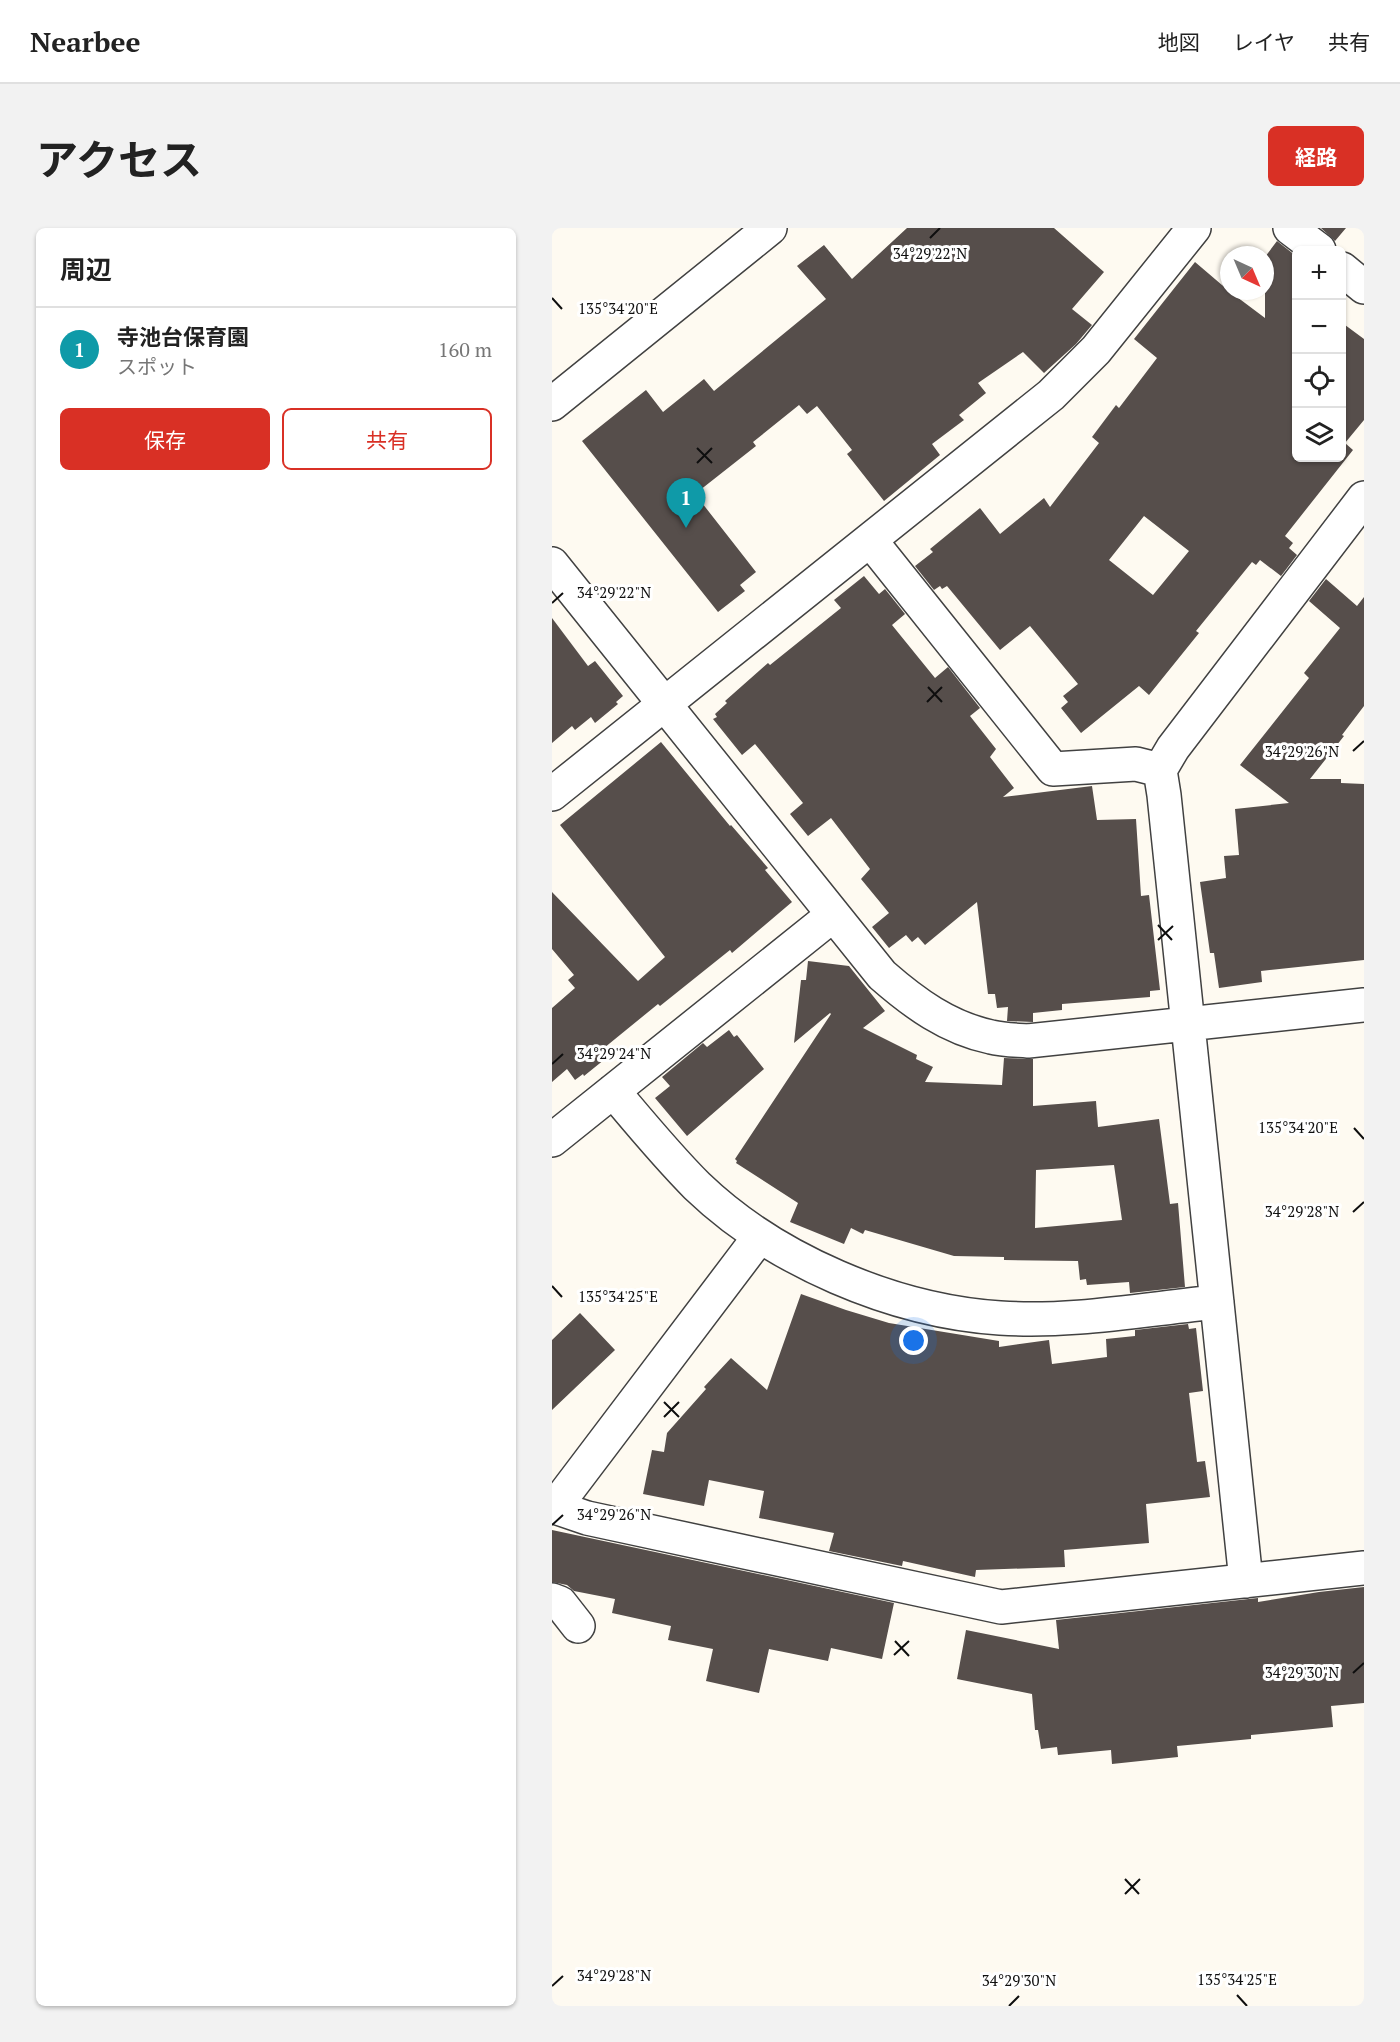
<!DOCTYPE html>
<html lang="ja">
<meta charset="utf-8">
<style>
:root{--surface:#fff;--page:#f2f2f2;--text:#222;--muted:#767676;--line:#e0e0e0;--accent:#d93025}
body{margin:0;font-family:"PT Serif","Noto Sans JP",serif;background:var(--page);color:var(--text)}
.controls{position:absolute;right:18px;top:18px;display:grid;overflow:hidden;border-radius:9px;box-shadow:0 2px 4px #0004}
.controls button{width:54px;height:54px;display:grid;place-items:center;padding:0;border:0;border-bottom:2px solid var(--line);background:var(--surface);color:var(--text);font:30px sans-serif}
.compass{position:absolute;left:668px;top:18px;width:54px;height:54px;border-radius:50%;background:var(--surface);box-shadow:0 2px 4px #0004;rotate:136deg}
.you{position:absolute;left:362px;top:1113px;width:21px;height:21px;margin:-15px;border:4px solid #fff;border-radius:50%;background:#1a73e8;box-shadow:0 0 0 9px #1a73e833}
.badge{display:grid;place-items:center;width:39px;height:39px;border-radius:50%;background:var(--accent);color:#fff;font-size:20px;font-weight:700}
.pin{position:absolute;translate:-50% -50px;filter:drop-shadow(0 2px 3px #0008)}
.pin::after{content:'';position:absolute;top:32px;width:21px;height:18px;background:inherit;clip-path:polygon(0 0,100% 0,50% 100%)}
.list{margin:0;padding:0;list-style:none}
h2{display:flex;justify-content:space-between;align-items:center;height:78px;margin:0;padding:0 24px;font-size:26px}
h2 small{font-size:20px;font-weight:400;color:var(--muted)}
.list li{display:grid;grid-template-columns:39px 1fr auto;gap:18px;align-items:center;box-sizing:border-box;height:84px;padding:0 24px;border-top:2px solid var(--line)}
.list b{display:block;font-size:22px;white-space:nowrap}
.list p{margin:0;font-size:20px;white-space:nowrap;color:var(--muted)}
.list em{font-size:20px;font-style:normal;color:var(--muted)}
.actions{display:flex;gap:12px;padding:18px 24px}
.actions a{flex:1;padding:14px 0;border:2px solid var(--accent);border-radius:9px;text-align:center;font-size:21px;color:var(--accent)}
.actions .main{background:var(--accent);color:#fff}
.icon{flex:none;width:33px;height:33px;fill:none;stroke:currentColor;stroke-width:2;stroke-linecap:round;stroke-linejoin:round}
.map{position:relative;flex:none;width:812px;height:1778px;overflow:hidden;border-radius:9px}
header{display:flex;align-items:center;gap:36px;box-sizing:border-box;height:84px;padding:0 30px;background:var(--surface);border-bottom:2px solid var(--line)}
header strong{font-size:28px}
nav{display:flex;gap:33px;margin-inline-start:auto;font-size:21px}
.intro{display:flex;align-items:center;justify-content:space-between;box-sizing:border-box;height:144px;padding:0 36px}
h1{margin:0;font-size:42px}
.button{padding:15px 27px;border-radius:9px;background:var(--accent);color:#fff;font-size:21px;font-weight:700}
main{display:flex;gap:36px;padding:0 36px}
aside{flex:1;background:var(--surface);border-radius:9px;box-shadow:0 2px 4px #0004}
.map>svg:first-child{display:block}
</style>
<header>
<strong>Nearbee</strong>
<nav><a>地図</a><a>レイヤ</a><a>共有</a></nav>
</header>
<div class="intro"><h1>アクセス</h1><a class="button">経路</a></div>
<main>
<aside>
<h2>周辺<small></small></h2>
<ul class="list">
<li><span class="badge" style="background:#0f9aa8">1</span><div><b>寺池台保育園</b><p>スポット</p></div><em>160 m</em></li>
</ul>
<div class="actions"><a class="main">保存</a><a>共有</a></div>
</aside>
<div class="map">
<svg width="812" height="1778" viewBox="0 0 812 1778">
<rect width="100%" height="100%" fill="#fefaf1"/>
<path fill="#564e4b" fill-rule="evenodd" d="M355,0H502L552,44L520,81L540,97L524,116L492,145L471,124L426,155L434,165L407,187L412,192L380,216L388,227L332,273L295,226L300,222L265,178L255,186L247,177L201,214L204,218L143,266L204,344L188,357L193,363L166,384L30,213L94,162L111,184L152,151L162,163L274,71L245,38L272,17L300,51Z
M769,0H794L783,13Z
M725,13L744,28V230H789V94L812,111V192L793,215L801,222L733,308L741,315L737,320L745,327L729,348L708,332L704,337L700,334L644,403L647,405L597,467L587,458L529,505L509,480L516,474L511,468L526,456L478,398L448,422L395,358L390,361L388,358L382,362L363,338L381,324L378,321L428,280L448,306L492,270L498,279L547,215L540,209L564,177L567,180L605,130L582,111L643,34L677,63L713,90V29ZM592,288L637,323L601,367L557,332Z
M312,348L327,366L333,361L353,386L340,397L383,450L396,439L428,480L418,488L444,521L438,529L462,560L451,569L540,558L545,592L584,591L589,668L597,667L608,762L598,763V769L510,776V782L481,785V794L455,793L456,779L445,780L443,766H436L425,674L373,717L366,709L360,714L354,707L337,720L320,699L337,685L309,651L318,641L279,590L256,608L238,586L251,575L203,516L190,527L161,491L165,489L163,486L175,475L173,473L216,435L218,437L289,380L282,372Z
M774,351L805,378L812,369V478L790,507L792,508L758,551H789V555L812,556V732L709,743L710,754L667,760L662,725H658L648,654L674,650L672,628L687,627L683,581L737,575L688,537L757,450L752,445L788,400L757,373Z
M0,390L36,438L43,433L71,468L64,474L66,476L43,495L39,489L23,502L20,498L0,515Z
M109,514L178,598L179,597L216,640L213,642L240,674L180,725L178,722L108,778L106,776L52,820L58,827L32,848L31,846L23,852L15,841L0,854V780L23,760L16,752L22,747L0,721V664L86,753L113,729L8,597Z
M256,733L297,738L333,783L311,800L365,827L364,831L381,839L373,854L450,857L452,830L481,831V878L544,873L546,899L607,891L618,976L626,975L633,1059L578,1065L577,1054L535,1057L534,1051L528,1052L526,1033L452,1032V1029L402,1028L313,1002L311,1006L299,1000L292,1016L238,994L246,975L184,935L185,933L183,931L279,786L278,785L242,815L249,752H254ZM562,937L570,992L483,1000L484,942Z
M177,802L182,809L185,807L212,841L135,908L103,870L118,858L110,849L151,815L155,819Z
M249,1066L294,1082L337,1095L447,1113V1119L497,1112L500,1136L555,1129L554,1111L583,1108V1102L636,1096L637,1101L644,1100L651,1163L637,1165L645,1234L653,1233L658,1269L594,1276L597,1315L512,1322L513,1339L424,1342L423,1349L351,1333L350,1338L277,1323L282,1305L207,1290L212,1263L157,1252L152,1278L91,1266L100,1222L112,1224L115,1205L154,1161L152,1159L179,1130L215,1162Z
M28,1085L63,1122L0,1182V1112Z
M0,1302L342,1375L330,1431L279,1420L276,1433L217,1421L207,1465L154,1453L161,1421L116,1412L119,1398L60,1385L63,1371L22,1363L15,1357L0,1354Z
M812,1359V1475L779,1478L781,1499L699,1507V1511L625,1518L626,1529L560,1536L559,1522L506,1527L505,1519L489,1521L486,1502H483L480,1466L405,1451L414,1402L507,1421L504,1392L706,1370V1374L767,1364Z"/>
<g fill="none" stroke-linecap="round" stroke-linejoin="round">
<g stroke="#414141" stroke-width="36">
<path id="minor" d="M738,0L767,22
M790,41L812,59
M0,176L218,0
M318,312L501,541L584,536L608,542
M0,336L330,747C362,775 396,800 439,809C451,812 464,812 476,813L812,777
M0,566L499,167L544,122L642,0
M61,863C88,895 115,928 145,958C222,1032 341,1083 448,1090C519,1095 593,1081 665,1074
M0,912L281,687
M0,1278L35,1290L449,1379L812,1340
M3,1279L208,1008
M694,1353L612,567L608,542L621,520L812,270
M0,1372L8,1375L26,1398"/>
</g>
<use href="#minor" stroke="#fff" stroke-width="33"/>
</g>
<path fill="none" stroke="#0e0e0e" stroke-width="2" d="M378,10L388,0M0,70L10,81M145,220L160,235M145,235L160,220M0,375L11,365M376,459L390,474M375,474L390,459M801,523L812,513M606,697L620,712M606,712L621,698M0,836L11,826M802,900L812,911M801,984L812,974M0,1058L10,1069M112,1174L127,1189M112,1189L127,1174M0,1297L11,1287M343,1413L357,1428M342,1427L357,1413M801,1445L812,1435M573,1651L587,1666M573,1666L588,1651M0,1758L11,1748M685,1767L695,1778M457,1778L467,1768"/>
<g font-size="15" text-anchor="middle" fill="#0e0e0e" stroke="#fff" stroke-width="6" stroke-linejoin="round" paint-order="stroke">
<text x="378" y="31">34°29'22"N</text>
<text x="66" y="86">135°34'20"E</text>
<text x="62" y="370">34°29'22"N</text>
<text x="750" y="529">34°29'26"N</text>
<text x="62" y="831">34°29'24"N</text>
<text x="746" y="905">135°34'20"E</text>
<text x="750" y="989">34°29'28"N</text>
<text x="66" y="1074">135°34'25"E</text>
<text x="62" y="1292">34°29'26"N</text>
<text x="750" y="1450">34°29'30"N</text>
<text x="62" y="1753">34°29'28"N</text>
<text x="685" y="1757">135°34'25"E</text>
<text x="467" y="1758">34°29'30"N</text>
</g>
</svg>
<div class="controls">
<button>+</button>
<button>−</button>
<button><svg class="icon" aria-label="locate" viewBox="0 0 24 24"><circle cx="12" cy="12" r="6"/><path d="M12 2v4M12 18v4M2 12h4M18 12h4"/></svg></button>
<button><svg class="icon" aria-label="layers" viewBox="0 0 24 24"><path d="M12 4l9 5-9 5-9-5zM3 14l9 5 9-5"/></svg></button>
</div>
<svg class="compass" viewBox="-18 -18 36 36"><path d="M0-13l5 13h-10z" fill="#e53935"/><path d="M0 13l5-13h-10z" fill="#767676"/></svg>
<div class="you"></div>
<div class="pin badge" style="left:134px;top:300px;background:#0f9aa8">1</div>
</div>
</main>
